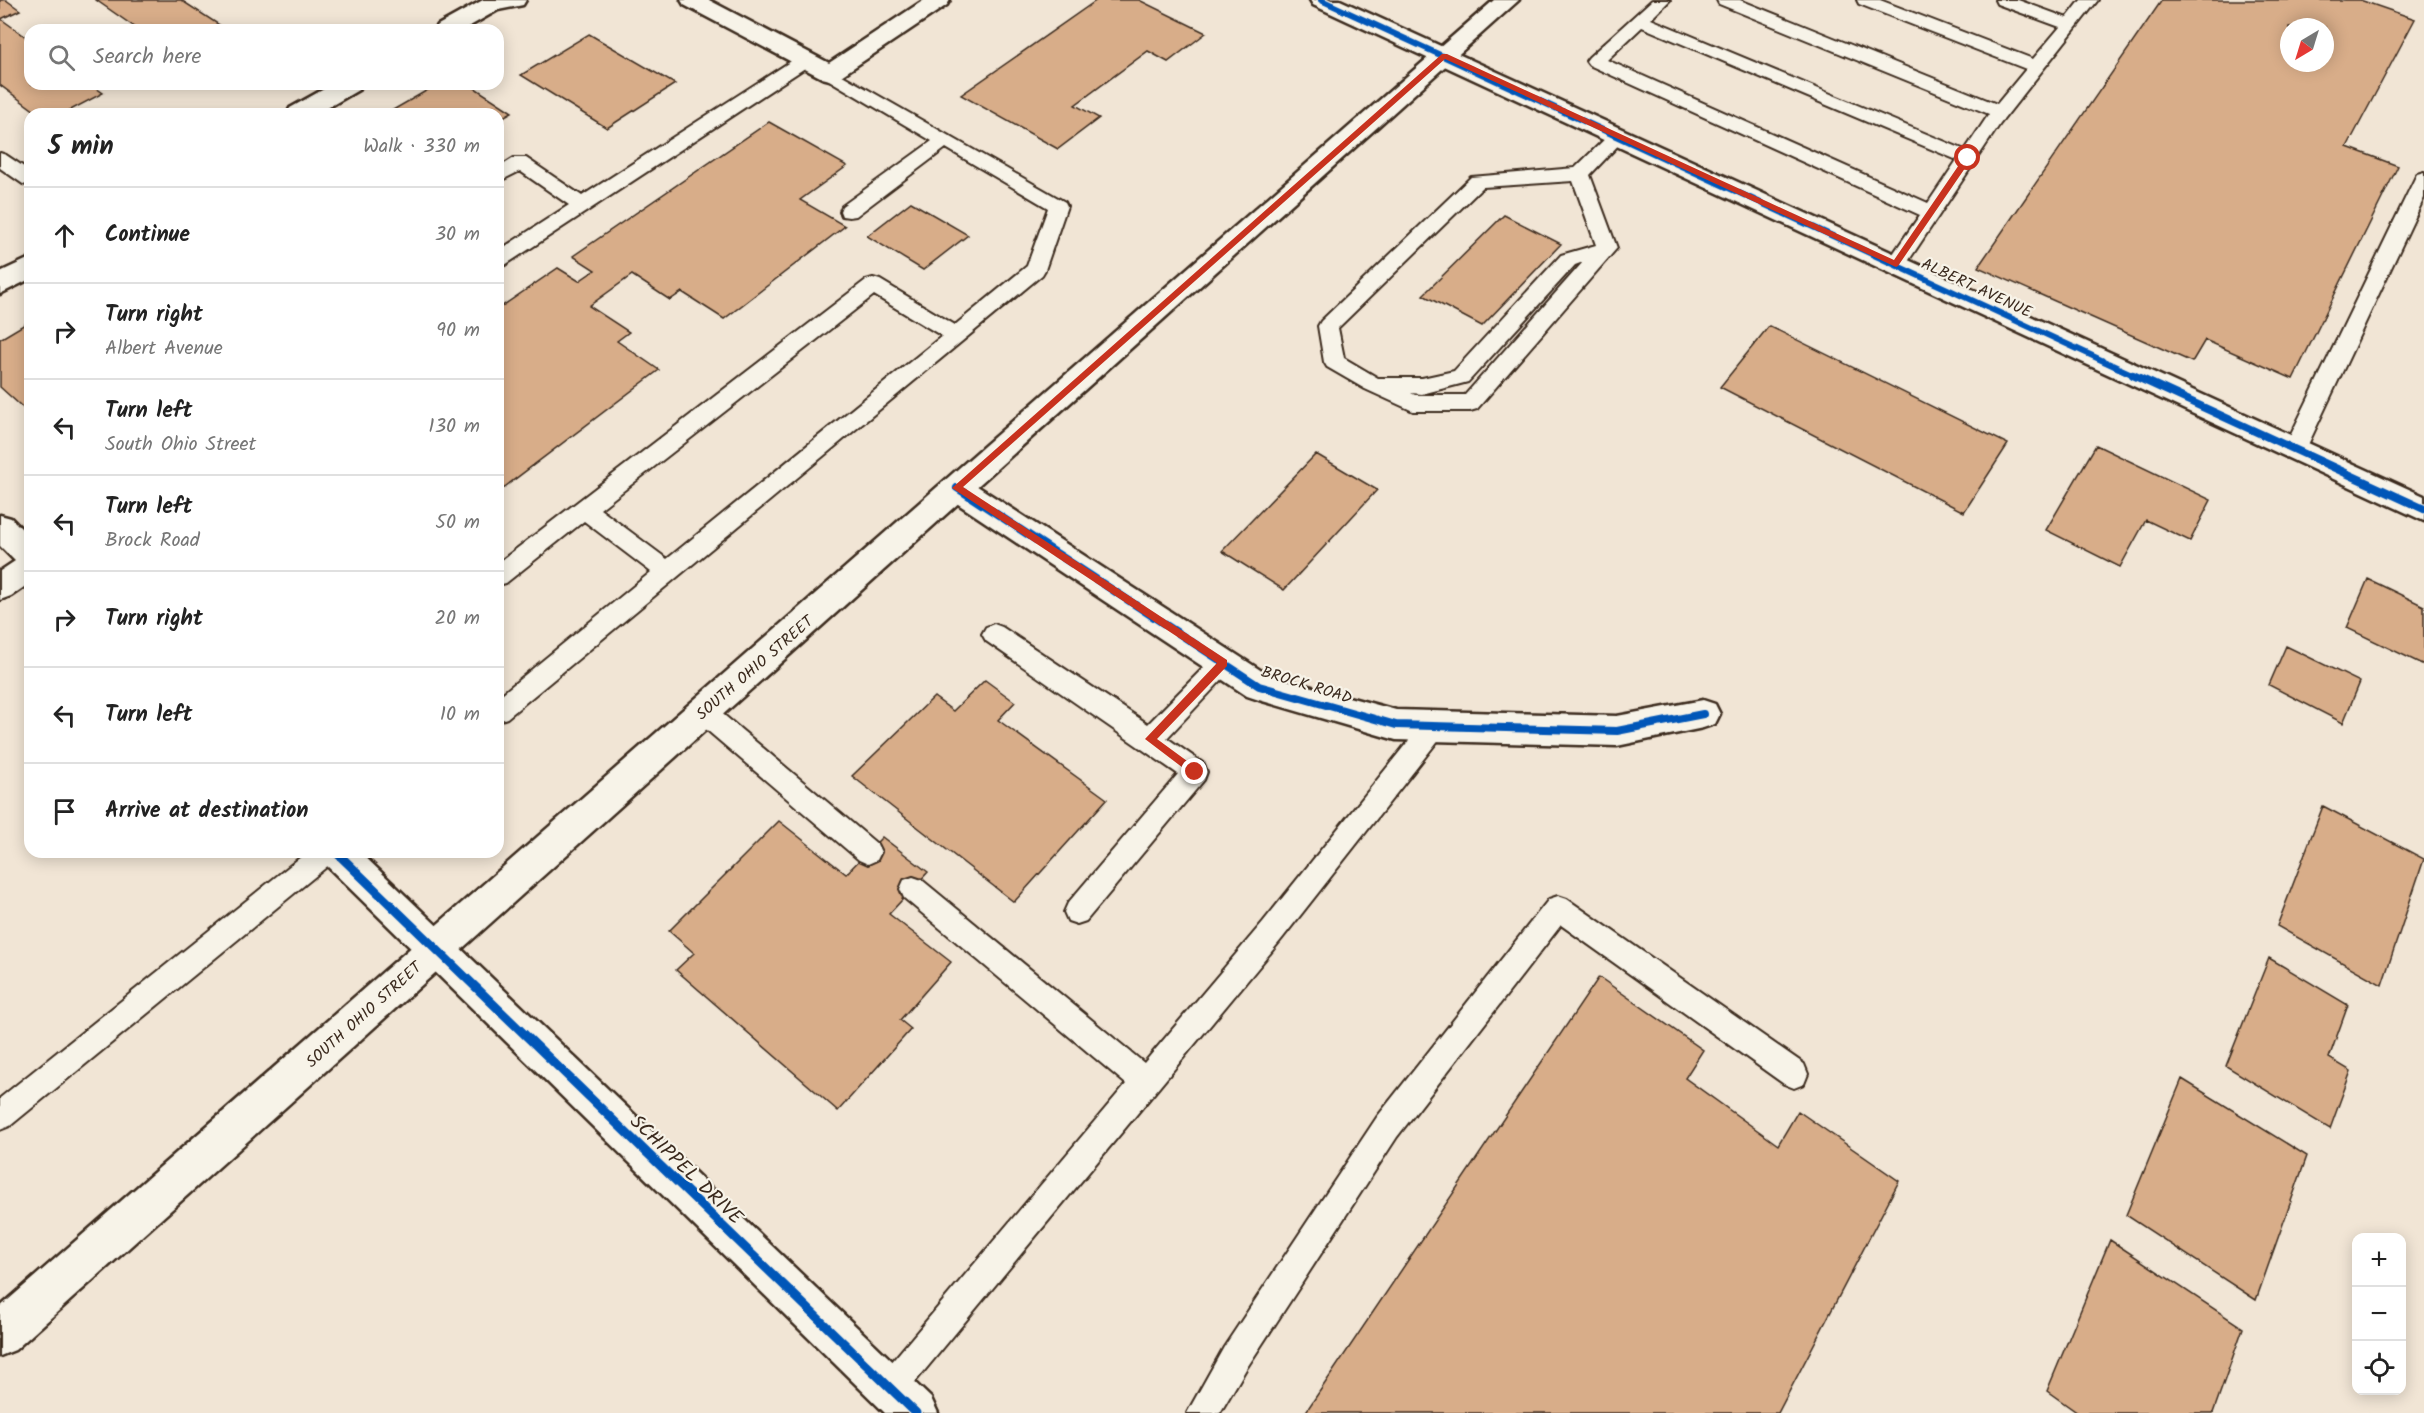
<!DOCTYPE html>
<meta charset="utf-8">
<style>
:root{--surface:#fff;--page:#f2f2f2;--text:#222;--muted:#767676;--line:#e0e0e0}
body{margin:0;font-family:Kalam,sans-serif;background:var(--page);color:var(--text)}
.controls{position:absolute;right:18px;bottom:18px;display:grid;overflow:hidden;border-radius:12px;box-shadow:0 3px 15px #0003}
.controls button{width:54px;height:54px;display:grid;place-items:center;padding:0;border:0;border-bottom:2px solid var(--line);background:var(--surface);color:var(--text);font:30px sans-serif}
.compass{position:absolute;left:2280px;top:18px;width:54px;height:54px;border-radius:50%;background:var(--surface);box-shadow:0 3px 15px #0003;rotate:218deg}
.stop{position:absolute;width:18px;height:18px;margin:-14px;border:4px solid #c8321e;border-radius:50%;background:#fff}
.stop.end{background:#c8321e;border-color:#fff;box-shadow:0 2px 6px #0008}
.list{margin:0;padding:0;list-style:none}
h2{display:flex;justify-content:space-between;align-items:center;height:78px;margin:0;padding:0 24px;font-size:26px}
h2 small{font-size:20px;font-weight:400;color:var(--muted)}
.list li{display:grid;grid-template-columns:39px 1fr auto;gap:18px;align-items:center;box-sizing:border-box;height:96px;padding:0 24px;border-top:2px solid var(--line)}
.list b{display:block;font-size:22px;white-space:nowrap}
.list p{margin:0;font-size:20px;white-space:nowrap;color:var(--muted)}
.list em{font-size:20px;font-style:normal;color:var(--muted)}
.icon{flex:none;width:33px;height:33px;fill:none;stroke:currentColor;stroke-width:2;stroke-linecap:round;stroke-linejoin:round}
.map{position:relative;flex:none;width:2424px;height:1413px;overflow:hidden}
.search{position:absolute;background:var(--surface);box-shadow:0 3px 15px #0003;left:24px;top:24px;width:480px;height:66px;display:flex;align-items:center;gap:15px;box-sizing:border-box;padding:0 21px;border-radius:18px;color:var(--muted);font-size:22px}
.panel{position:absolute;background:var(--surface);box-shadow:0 3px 15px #0003;left:24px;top:108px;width:480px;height:750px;border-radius:18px}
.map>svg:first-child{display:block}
</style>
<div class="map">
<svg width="2424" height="1413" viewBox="0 0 2424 1413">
<rect width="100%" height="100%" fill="#f1e5d5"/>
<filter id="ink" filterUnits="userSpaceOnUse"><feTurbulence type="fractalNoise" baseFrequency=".0167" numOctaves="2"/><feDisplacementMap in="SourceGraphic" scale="12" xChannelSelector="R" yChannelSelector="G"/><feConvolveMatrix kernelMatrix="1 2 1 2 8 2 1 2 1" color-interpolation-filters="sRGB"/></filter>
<g filter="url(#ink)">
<path fill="#d8ad89" stroke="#3b2a1e" stroke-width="1.5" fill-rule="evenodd" d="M0,0H6L20,10L1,19L30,40V84H90L103,93L63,114H39L0,85Z
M96,0H181L224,28L139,30Z
M1097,0H1139L1206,33L1168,62L1148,51L1075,105L1099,118L1058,149L961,95Z
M2162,0H2360L2415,19L2347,147L2398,166L2293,379L2205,340L2192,362L1978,267ZM2289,27H2325V63H2289Z
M589,34L675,84L607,128L521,75Z
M438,84H469L512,112L498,120V114H386Z
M769,122L847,166L800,200L845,226L724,319L682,292L670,300L632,275L589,306L629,332L617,341L659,370L498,492V309L558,268L579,281L595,270L573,256Z
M911,202L968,235L923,270L867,236Z
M1504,215L1561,244L1482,326L1423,295Z
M30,321V414L0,387V339Z
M1769,326L2008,444L1964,512L1720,387Z
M2096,445L2211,500L2190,541L2146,520L2120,567L2046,530Z
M1316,454L1377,490L1284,590L1222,551Z
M2368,579L2424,606V665L2347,628Z
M2286,646L2360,682L2343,723L2269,685Z
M985,680L1015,702L998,720L1107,799L1014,902L852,776L934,697L953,711Z
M2323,806L2424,859L2382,985L2277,926Z
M779,821L846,874L882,837L928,872L889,914L951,962L900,1020L911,1029L838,1111L676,970L694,953L669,931Z
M2269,958L2348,1005L2329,1058L2351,1071L2330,1129L2226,1066Z
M1599,977L1703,1050L1685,1078L1778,1145L1798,1111L1899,1181L1778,1413H1305Z
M2182,1079L2307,1156L2256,1300L2126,1215Z
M2110,1240L2243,1328L2213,1413H2078L2047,1391Z"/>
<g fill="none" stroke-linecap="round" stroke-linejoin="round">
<g stroke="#3b2a1e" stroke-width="4">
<path id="service" d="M1652,0H1670L1651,19L1965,150L1989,114L1719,4L1717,0H1740L1997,104L2026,69L1859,4L1857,0H1880L2033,59L2060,27L1997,4L1995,0H2018L2067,18L2081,0H2098L2000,124L1903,269L1896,271L1889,269L1886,264L1920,215L1589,65L1586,61L1589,57ZM1642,27L1957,160L1928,203L1607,60Z
M805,55L811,56L814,60L811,64L505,265L498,267V251L569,205L520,171L498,182V168L514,158H526L582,196L799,56Z
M830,68L1065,202L1067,206L1045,270L1042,275L507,718L498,721V697L651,572L584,521L506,583L498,585V563L866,280L873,278L880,280L955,325L1027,266L1048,208L946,148L856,216L849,217L842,216L840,211L842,206L932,141L824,77L821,73L824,69ZM874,295L942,336L667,559L600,509Z
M1618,130L1624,132L1627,136L1590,175L1617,248L1477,409L1470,411H1413L1365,389L1327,367L1324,362L1318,326L1321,321L1471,177L1575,168L1612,132ZM1573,181L1596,245L1561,255L1454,371L1422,378H1378L1344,358L1338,328L1483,187ZM1583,262L1465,395H1415L1411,393L1422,394L1468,382L1575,265Z
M0,153L6,155L30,171V186L23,184L0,168Z
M2424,172V198L2306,449L2303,455L2295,457L2287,455L2284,449L2415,178L2417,174Z
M994,624L1002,627L1148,724L1215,656L1223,653L1231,656L1235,663L1231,670L1167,738L1204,764L1207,772L1204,780L1086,921L1077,924L1068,921L1064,912L1068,903L1178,774L986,641L982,634L986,627Z
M703,702L712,705L877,844L881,852L877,860L868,864L859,860L694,719L691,712L694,705Z
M1435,715L1444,719L1447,726L1444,733L1281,940L901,1399L890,1404L879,1399L874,1388L879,1377L1126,1084L904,898L900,889L904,880L913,877L922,880L1144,1063L1263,922L1426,719Z
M307,852H339L335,860L10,1126L0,1130V1098Z
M1558,896L1567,899L1804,1064L1808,1074L1804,1084L1794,1088L1784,1084L1561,925L1397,1137L1246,1369L1220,1413H1187L1224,1347L1377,1117L1549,899Z"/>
</g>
<g stroke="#3b2a1e" stroke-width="5">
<path id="minor" d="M483,0H526L523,5L498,10L463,30H434L438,25Z
M681,0H709L829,63L924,0H950L947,5L838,78L830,80L822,78L684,5Z
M1310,0H1340L2424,496V521L1313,5Z
M333,84H363L360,89L317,114H287L290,108Z
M30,258V279L0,294V272Z
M957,476L968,480L1268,675L1396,710L1617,716L1703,700L1715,704L1720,714L1715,724L1703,728L1617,746L1396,740L1259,700L1247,696L946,496L942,488L946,480Z
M0,515L11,518L30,537V583L11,596L0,600V571L15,561L0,546Z
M318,852H360L931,1398L938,1413H885L324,863Z"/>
</g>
<g stroke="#3b2a1e" stroke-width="5">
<path id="secondary" d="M1494,0H1519L15,1350L0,1356V1307Z"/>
</g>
<use href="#service" fill="#f7f3e8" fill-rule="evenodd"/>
<use href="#minor" fill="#f7f3e8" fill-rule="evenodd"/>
<use href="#secondary" fill="#f7f3e8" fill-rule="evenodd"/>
<g stroke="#f7f3e8" stroke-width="9">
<path id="cycleway-far2" d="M1321,0L2136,376"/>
</g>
<g stroke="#f7f3e8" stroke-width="11">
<path id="cycleway-far1" d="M2133,375L2424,509
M957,488L1259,686L1396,725L1617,731L1703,714"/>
</g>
<g stroke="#f7f3e8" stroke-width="13">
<path id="cycleway" d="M336,852L916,1413"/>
</g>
<use href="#cycleway-far2" stroke="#0057b8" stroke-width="6"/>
<use href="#cycleway-far1" stroke="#0057b8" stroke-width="8"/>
<use href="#cycleway" stroke="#0057b8" stroke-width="9"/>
</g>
</g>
<path fill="#c8321e" d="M1442,54H1447L1894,260L1965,156L1972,158L1898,266L1896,267L1445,59L963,487L1227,660V666L1157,739L1198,769L1200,772L1195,777L1145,739L1217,663L952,488Z"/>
<g text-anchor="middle" stroke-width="4.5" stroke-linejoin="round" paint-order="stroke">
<g font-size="16" fill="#3b2a1e" stroke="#f7f3e8">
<text transform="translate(1977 287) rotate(25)" y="6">ALBERT AVENUE</text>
<text transform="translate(754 667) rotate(-41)" y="6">SOUTH OHIO STREET</text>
<text transform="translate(1307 684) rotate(17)" y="6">BROCK ROAD</text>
<text transform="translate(363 1014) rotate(-42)" y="6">SOUTH OHIO STREET</text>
</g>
<g font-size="20" fill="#3b2a1e" stroke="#f7f3e8">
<text transform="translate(687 1169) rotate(44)" y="7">SCHIPPEL DRIVE</text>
</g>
</g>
</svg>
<div class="controls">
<button>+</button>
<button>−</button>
<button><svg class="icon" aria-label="locate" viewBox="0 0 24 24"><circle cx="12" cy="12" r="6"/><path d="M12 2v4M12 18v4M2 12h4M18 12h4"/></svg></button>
</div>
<svg class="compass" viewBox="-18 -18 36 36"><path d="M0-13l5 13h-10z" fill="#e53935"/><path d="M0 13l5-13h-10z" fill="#767676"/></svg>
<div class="stop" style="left:1968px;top:158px"></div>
<div class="stop end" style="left:1195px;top:772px"></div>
<div class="search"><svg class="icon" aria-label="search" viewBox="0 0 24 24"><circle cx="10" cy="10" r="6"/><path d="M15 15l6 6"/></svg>Search here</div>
<section class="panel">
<h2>5 min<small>Walk · 330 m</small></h2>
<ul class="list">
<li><svg class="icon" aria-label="ahead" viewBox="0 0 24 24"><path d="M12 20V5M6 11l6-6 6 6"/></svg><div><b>Continue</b></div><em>30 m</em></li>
<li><svg class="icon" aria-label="right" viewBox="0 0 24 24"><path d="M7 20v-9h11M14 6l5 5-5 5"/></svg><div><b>Turn right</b><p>Albert Avenue</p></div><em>90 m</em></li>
<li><svg class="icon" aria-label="left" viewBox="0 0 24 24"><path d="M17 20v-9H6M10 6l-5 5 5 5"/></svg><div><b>Turn left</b><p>South Ohio Street</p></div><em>130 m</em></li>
<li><svg class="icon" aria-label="left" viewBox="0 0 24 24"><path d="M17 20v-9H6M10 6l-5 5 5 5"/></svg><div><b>Turn left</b><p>Brock Road</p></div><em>50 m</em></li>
<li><svg class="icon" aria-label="right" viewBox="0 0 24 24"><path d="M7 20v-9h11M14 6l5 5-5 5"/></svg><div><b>Turn right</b></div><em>20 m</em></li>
<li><svg class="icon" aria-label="left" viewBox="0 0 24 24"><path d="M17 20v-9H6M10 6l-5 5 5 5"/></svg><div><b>Turn left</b></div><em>10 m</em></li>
<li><svg class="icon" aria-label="arrive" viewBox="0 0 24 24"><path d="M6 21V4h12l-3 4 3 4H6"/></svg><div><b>Arrive at destination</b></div></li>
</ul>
</section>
</div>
